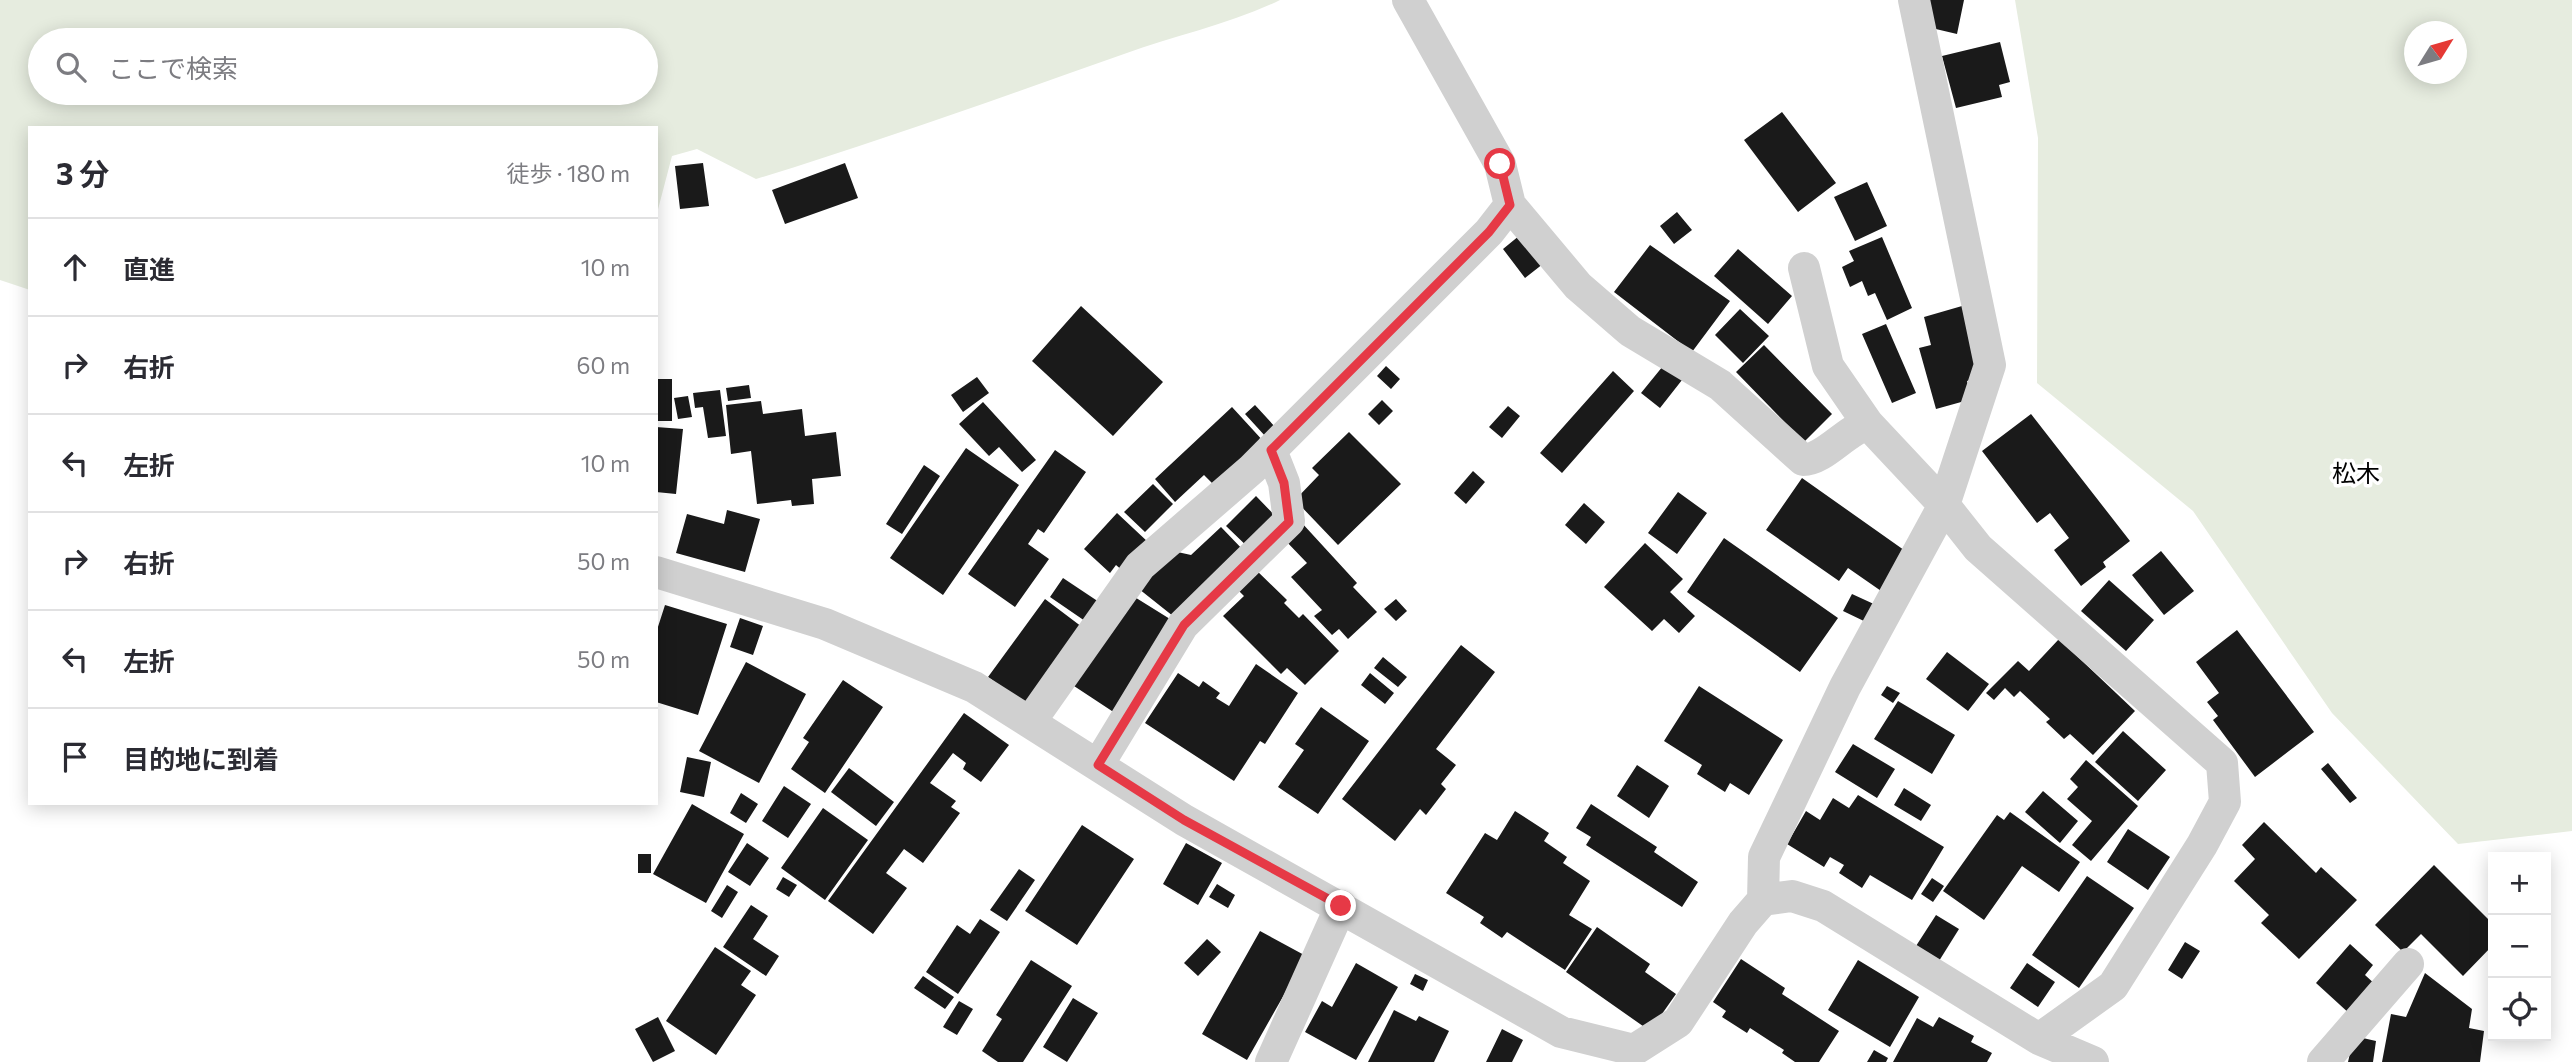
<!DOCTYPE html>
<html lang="ja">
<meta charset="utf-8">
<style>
:root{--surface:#fff;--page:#f7f7f7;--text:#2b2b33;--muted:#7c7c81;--line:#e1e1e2}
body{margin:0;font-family:Commissioner,"Noto Sans JP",sans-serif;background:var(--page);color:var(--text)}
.controls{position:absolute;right:21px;bottom:21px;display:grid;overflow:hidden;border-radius:0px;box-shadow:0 4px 18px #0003}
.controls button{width:63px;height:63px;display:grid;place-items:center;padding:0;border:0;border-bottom:2px solid var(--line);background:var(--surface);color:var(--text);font:35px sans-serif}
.compass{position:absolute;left:2404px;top:21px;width:63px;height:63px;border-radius:50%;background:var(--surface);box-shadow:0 4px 18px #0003;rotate:53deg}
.stop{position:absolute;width:21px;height:21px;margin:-16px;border:5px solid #e63946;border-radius:50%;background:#fff}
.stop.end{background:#e63946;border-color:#fff;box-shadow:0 2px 7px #0008}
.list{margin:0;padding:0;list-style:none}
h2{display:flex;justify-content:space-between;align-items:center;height:91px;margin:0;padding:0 28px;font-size:30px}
h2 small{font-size:23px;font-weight:400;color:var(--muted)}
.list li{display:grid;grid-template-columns:46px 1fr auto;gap:21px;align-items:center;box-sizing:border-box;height:98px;padding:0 28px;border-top:2px solid var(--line)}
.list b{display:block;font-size:26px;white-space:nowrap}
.list em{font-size:23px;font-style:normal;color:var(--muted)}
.icon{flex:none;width:38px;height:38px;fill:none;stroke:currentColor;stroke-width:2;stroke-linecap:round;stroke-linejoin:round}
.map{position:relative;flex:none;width:2572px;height:1062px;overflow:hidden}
.search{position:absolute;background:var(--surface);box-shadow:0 4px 18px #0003;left:28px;top:28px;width:630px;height:77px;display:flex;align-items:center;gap:18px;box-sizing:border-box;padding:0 24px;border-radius:38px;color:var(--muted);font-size:26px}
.panel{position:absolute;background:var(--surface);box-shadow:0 4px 18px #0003;left:28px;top:126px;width:630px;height:679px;border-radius:0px}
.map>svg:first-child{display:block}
</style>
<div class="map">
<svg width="2572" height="1062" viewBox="0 0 2572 1062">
<rect width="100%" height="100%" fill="#fff"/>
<path fill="#e6ecdf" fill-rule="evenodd" d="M0,0H1280C1231,24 1176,35 1124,54C1002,97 880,141 756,179L697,149L672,156L656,217V128H30V290L0,280ZM40,40H646V93H40Z
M2015,0H2572V831L2458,844L2332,713L2193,511L2037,383L2038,138ZM2414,32H2456V74H2414Z"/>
<path fill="#1a1a1a" d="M1929,0H1964L1957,34L1923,26Z
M2000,42L2010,82L1999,85L2002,97L1956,108L1942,56Z
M1782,112L1836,183L1798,212L1744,140Z
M703,163L709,206L680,209L675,166Z
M845,163L858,198L785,224L772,190Z
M1867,182L1887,226L1855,241L1834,197Z
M1677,212L1692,230L1674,244L1660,226Z
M1525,231L1548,260L1525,278L1503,249Z
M1882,237L1912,308L1887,320L1875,293L1868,296L1862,281L1850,287L1842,267L1854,261L1849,251Z
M1650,245L1730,301L1692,352L1614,292Z
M1738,249L1792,296L1768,324L1714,276Z
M1081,306L1163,382L1113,436L1032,361Z
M1962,306L1981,377L1967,381L1972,399L1936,409L1919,348L1931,345L1924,317Z
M1740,309L1769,336L1743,363L1715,335Z
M1886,324L1916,393L1892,403L1862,334Z
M1764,345L1832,414L1804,442L1736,372Z
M1386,366L1400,379L1391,389L1377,376Z
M1663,366L1682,380L1660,408L1641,393Z
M1613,371L1634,391L1562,473L1540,453Z
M977,377L989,393L963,412L951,395Z
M656,379H672V421H656Z
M749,385L751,398L728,401L726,388Z
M720,390L726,436L708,438L703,407L695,408L693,393Z
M688,396L692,417L678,419L674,398Z
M1382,400L1393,411L1379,425L1368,414Z
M761,401L763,414L802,409L805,436L836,432L841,476L812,479L814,504L792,506L791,500L757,504L751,451L731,454L726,405Z
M983,402L1036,460L1022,472L999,447L989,456L959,424Z
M1255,405L1276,428L1266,437L1245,414Z
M1508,406L1520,416L1502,438L1489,427Z
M1232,407L1265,443L1217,488L1204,475L1175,502L1155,479Z
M2031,414L2130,541L2103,562L2106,567L2081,586L2054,550L2069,538L2050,513L2037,523L1982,451Z
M656,427L683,429L676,494L656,492Z
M1349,432L1401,484L1338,545L1295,500L1319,475L1312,468Z
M966,448L1019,485L943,595L890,558Z
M1055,450L1086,472L1044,533L1038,529L1028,544L1049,559L1015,607L968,574Z
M924,465L940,476L902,534L886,524Z
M1473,471L1485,482L1466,504L1454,493Z
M1802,478L1911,555L1884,593L1848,568L1839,581L1766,530Z
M1153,484L1173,504L1145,532L1124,512Z
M1678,492L1707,513L1677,554L1648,533Z
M1256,496L1282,523L1253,552L1226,526Z
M1584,503L1605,522L1586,544L1565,525Z
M727,510L760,519L745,572L676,553L687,514L724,524Z
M1117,513L1149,543L1124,572L1116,565L1110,573L1084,549Z
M1301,522L1357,583L1353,587L1377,612L1348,639L1339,629L1332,635L1314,616L1322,610L1291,577L1307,563L1283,538Z
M1221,527L1246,553L1178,620L1139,589L1173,551L1191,555Z
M1724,538L1838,618L1800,672L1687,592Z
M1645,543L1683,579L1670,592L1695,616L1679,633L1664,619L1652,631L1604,587Z
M2161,551L2194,591L2164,615L2132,575Z
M1254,568L1287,600L1284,603L1299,618L1303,614L1339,651L1305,685L1287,668L1281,674L1223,616L1244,596L1235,587Z
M1063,578L1099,602L1085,621L1050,597Z
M2109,580L2154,620L2126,651L2081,611Z
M1852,594L1876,605L1868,623L1843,611Z
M1133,596L1178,624L1118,715L1074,686Z
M1045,599L1086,630L1033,710L988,677Z
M1396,599L1407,611L1396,621L1384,609Z
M665,605L727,624L698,715L656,702V633Z
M740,618L763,626L753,655L730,647Z
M2237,630L2314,732L2255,777L2213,720L2218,716L2207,702L2219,693L2196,662Z
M2059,639L2135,711L2093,755L2070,734L2064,739L2046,722L2050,719L2020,691L2014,697L2005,688L1994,700L1986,693L2018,661L2029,671Z
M1461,645L1495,672L1436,749L1456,765L1441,784L1446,789L1426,815L1420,809L1395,841L1342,799Z
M1947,652L1989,684L1968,711L1926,679Z
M1383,657L1407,677L1398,687L1374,668Z
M746,662L806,694L759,783L699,751Z
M1256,664L1298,693L1265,744L1260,741L1234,781L1145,723L1178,673L1199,687L1203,681L1220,693L1216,698L1229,706Z
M1370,673L1394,693L1385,704L1361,685Z
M843,680L883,707L825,793L791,769L809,742L803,738Z
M1699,686L1783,740L1749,795L1730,783L1725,792L1697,774L1702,765L1664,741Z
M1887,686L1900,693L1893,703L1881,695Z
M1898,701L1955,735L1932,774L1874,739Z
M1321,707L1369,741L1318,814L1278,787L1304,750L1295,744Z
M964,713L1009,745L981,782L963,769L966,763L953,753L930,783L956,801L951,807L960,813L923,863L904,849L886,873L907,888L873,934L828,901Z
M2123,731L2166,770L2138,801L2095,762Z
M1853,744L1895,769L1877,798L1835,772Z
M687,757L711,762L704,797L680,792Z
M2086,760L2138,806L2091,861L2072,845L2092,821L2067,799L2078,787L2070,779Z
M2328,763L2357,798L2350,803L2321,769Z
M1637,765L1669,786L1649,818L1617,796Z
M849,768L894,802L876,826L831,792Z
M784,786L811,804L788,838L762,821Z
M1904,788L1931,805L1921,821L1894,805Z
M2043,791L2078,821L2060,843L2025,812Z
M741,793L758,804L746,823L730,813Z
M1858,795L1944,847L1912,900L1870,875L1862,888L1839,873L1844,865L1830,857L1824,867L1787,844L1806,811L1820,820L1833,798L1849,808Z
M692,804L744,834L706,903L653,874Z
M1591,804L1657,847L1654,852L1698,882L1682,907L1586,845L1591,837L1576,828Z
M823,808L868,840L825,900L781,868Z
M1515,811L1549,833L1544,841L1567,857L1563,863L1590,881L1569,915L1592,929L1565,970L1507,932L1502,938L1480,923L1484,917L1446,893L1485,833L1497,840Z
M2010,812L2080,862L2059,892L2022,866L1984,920L1943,891L1997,815L2004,820Z
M2264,822L2316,873L2321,867L2357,900L2299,959L2261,923L2269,915L2234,881L2255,859L2242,845Z
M1082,825L1134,859L1077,945L1025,911Z
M2128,829L2170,857L2148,890L2107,862Z
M747,843L769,858L750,886L728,872Z
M1186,843L1222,863L1198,905L1163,884Z
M638,854H651V873H638Z
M2434,865L2493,924V945L2463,976L2421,934L2403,952L2375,925Z
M1019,869L1035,880L1007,921L990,910Z
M2087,876L2134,908L2079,988L2032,955Z
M783,877L797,885L789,897L776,889Z
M1932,878L1944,886L1933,902L1921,894Z
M1217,884L1235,895L1228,908L1209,897Z
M727,885L738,892L722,918L711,911Z
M751,905L768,916L753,939L779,956L766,976L723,947Z
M1936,915L1959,929L1939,961L1916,946Z
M980,919L1000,932L958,994L926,972L957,925L970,934Z
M1597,927L1650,964L1645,972L1676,994L1650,1031L1566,972Z
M1260,931L1306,956L1247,1060L1202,1034Z
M1207,939L1221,952L1198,976L1184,963Z
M2185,942L2200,951L2182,979L2168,970Z
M2350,944L2373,965L2365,975L2377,986L2351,1015L2316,983Z
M715,947L751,971L741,985L756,995L716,1055L666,1021Z
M1741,959L1785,988L1782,994L1839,1031L1819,1062H1795L1782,1053L1784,1050L1750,1028L1747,1033L1722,1017L1726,1011L1713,1002Z
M1031,960L1072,986L1023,1062H998L982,1051L1002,1019L996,1015Z
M1858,960L1919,997L1890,1047L1828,1010Z
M1356,963L1398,987L1356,1060L1305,1032L1322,1001L1332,1007Z
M2027,963L2055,982L2038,1007L2010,988Z
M2425,973L2472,1009L2469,1028L2484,1031L2480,1062H2382L2391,1014L2406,1017Z
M1415,974L1428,980L1423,991L1410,984Z
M923,976L954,997L945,1009L914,988Z
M1073,998L1098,1013L1067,1062L1043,1047Z
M959,1001L973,1009L957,1035L943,1027Z
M1394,1010L1416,1021L1419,1016L1449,1031L1434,1062H1368Z
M658,1017L675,1051L653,1062L635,1029Z
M1939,1017L1974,1036L1971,1042L1992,1053L1987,1062H1893L1917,1018L1933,1027Z
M1502,1029L1523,1040L1512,1062H1486Z
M2354,1036L2376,1041L2373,1062H2348Z
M1874,1050L1888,1058L1886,1062H1867Z"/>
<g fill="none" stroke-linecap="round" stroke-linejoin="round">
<path stroke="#d0d0d0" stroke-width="32" d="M1510,205L1578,286L1630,331L1720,385L1803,460C1824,460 1845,431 1868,424
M1804,268L1828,366L1868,424L1944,505L1978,548L2222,763L2225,802L2202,845L2113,986L2039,1039
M656,572L825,624L974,687L1184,820L1561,1032L1634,1050L1678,1022L1743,923L1763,900L1764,857L1845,687L1944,505L1990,365L1914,0
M1030,722L1140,566L1252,469L1489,232L1510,205L1500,164L1408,0
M1098,765L1183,625L1289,521L1284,483L1271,450
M1763,900L1792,896L1823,906L2039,1039L2093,1062
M1271,1062L1341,906
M2323,1062L2408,964"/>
</g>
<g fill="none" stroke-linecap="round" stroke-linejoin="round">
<path stroke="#e63946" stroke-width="9" d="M1341,906L1184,820L1098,765L1184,625L1289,522L1284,483L1271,450L1489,232L1510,205L1500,164"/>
</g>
<g text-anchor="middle" stroke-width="7" stroke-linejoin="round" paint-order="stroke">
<g font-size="24" fill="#000" stroke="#fff">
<text x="2356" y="482">松木</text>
</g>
</g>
</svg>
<div class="controls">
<button>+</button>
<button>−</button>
<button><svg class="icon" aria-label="locate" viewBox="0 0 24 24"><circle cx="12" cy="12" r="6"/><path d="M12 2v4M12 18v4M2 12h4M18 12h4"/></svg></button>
</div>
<svg class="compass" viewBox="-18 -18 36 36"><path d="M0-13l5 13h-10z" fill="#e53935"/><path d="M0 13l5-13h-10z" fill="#7c7c81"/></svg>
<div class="stop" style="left:1500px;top:164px"></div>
<div class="stop end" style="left:1341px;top:906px"></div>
<div class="search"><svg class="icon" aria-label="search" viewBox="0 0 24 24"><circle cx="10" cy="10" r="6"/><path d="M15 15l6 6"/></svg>ここで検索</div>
<section class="panel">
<h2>3 分<small>徒歩 · 180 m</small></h2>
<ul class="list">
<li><svg class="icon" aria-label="ahead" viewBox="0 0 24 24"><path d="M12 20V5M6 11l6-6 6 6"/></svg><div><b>直進</b></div><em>10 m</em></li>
<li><svg class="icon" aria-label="right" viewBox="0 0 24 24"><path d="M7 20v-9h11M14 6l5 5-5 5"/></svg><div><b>右折</b></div><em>60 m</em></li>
<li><svg class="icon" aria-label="left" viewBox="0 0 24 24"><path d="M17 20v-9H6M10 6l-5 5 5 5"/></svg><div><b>左折</b></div><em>10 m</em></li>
<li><svg class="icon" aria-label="right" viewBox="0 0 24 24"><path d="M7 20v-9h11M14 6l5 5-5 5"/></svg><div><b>右折</b></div><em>50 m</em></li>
<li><svg class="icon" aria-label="left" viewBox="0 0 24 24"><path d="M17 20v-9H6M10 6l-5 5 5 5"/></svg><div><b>左折</b></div><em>50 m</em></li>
<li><svg class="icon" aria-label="arrive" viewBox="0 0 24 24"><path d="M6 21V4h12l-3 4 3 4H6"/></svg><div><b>目的地に到着</b></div></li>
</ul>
</section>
</div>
